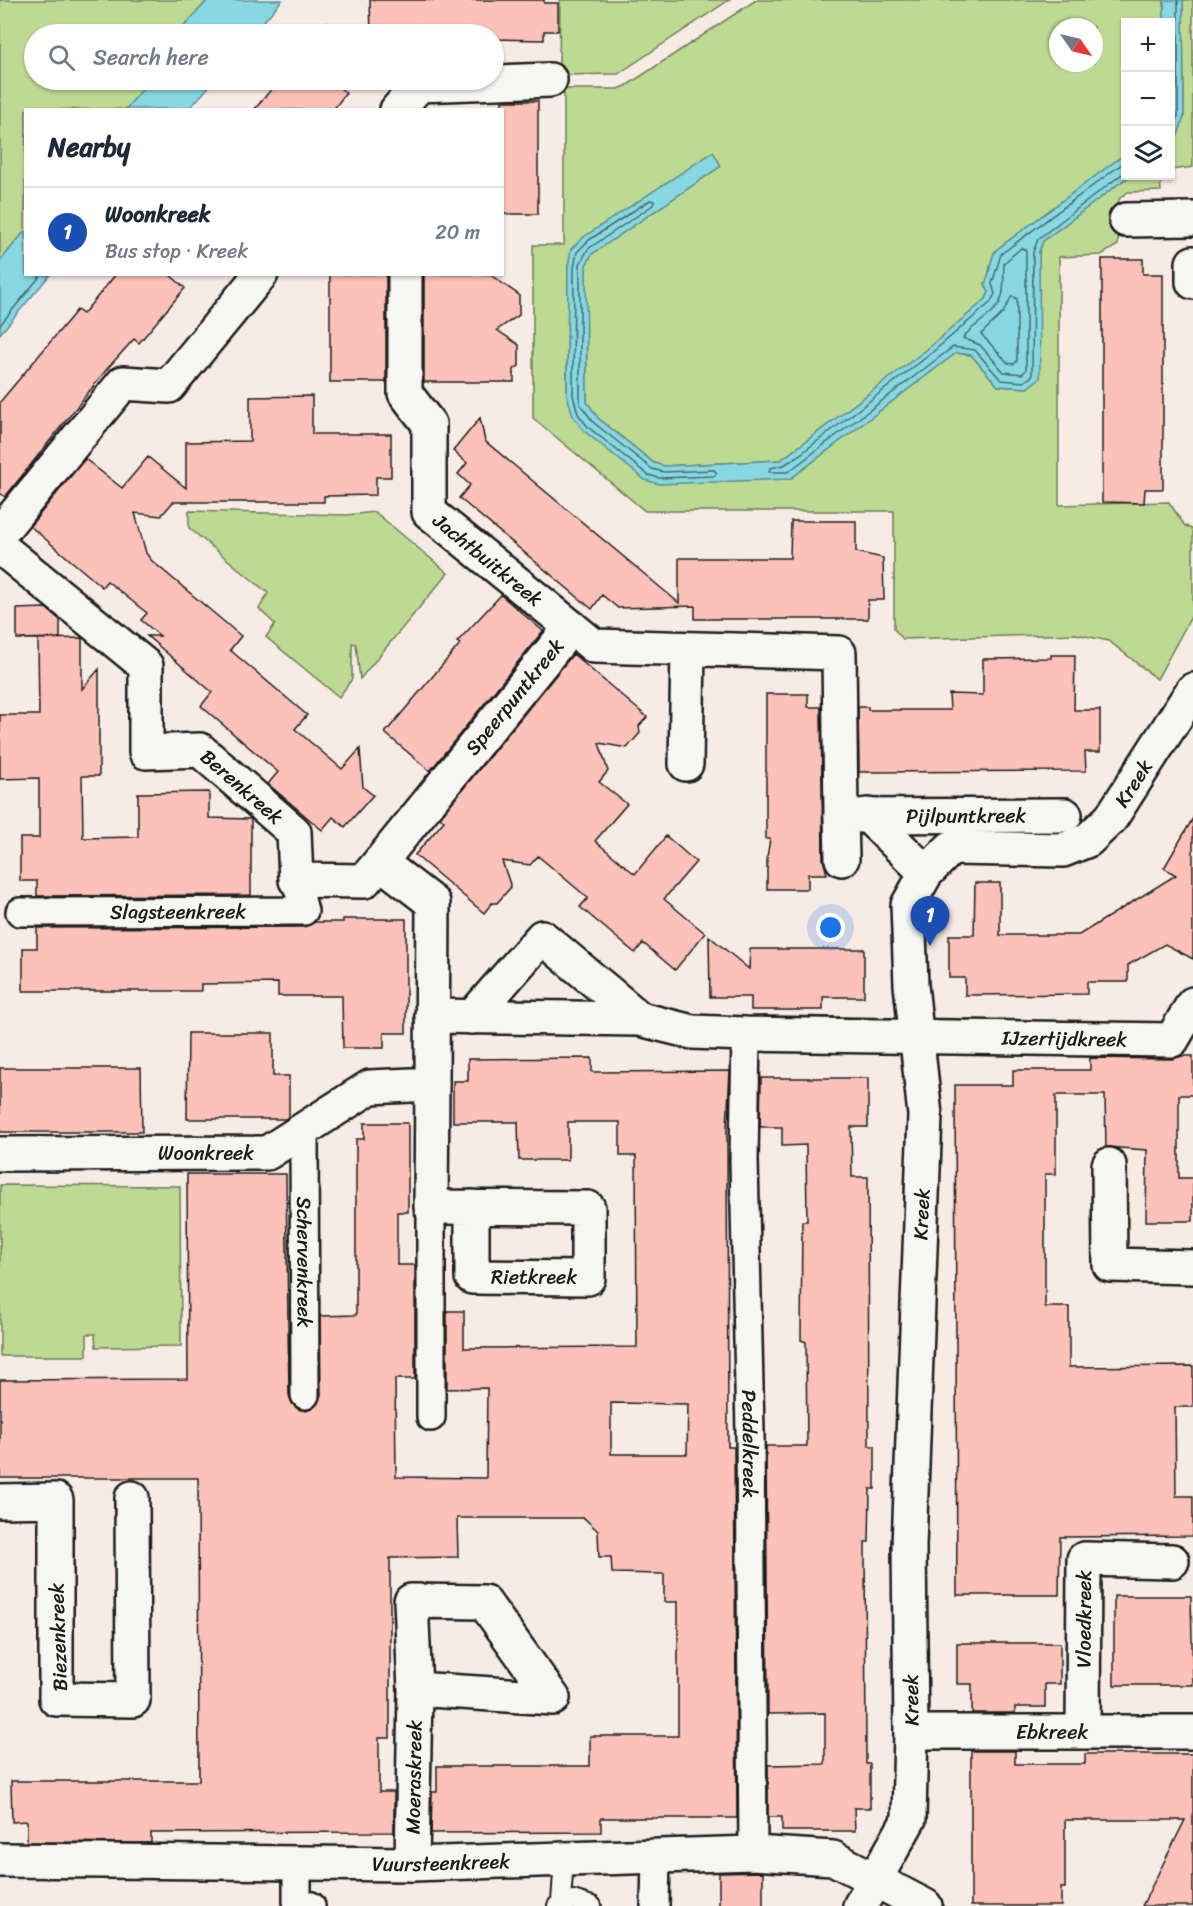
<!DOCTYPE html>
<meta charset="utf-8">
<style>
:root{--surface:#fff;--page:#f6f6f7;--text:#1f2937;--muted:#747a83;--line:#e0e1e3;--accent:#d93025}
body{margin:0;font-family:Sriracha,sans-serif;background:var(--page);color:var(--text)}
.controls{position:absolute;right:18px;top:18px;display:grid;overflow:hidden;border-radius:0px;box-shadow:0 2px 4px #0004}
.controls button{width:54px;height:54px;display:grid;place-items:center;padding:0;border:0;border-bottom:2px solid var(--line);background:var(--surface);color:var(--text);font:30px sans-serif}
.compass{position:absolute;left:1049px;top:18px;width:54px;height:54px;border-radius:50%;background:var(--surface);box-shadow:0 2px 4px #0004;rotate:124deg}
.you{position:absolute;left:831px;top:928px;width:21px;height:21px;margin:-15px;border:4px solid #fff;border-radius:50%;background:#1a73e8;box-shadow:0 0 0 9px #1a73e833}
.badge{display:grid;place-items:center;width:39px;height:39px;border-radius:50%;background:var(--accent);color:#fff;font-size:20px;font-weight:700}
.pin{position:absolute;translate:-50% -50px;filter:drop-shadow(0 2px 3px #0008)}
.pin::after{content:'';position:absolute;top:32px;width:21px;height:18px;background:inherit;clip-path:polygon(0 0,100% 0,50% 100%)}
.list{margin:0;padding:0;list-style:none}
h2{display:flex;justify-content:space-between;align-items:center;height:78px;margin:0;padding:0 24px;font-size:26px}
h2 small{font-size:20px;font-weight:400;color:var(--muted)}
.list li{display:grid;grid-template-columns:39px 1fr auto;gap:18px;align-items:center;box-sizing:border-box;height:90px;padding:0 24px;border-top:2px solid var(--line)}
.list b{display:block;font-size:22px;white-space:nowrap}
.list p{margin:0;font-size:20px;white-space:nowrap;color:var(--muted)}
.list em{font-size:20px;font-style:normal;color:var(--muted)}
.icon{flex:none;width:33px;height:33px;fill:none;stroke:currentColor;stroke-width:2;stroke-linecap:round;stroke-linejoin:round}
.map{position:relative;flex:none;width:1193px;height:1906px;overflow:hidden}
.search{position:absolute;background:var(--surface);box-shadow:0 2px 4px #0004;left:24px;top:24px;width:480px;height:66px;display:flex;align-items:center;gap:15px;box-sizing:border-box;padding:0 21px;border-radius:33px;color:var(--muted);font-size:22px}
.panel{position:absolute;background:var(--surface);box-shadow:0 2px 4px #0004;left:24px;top:108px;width:480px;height:168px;border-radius:0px}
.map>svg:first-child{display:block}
</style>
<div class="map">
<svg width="1193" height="1906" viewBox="0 0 1193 1906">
<rect width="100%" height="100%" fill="#f7ebe6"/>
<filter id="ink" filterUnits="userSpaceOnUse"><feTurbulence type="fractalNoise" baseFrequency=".0167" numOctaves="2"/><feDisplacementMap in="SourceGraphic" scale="12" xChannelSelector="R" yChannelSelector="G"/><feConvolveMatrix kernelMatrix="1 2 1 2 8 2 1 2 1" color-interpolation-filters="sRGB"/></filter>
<g filter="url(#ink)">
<path fill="#beda92" stroke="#6d7b57" stroke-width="1.5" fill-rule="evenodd" d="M0,0H208L177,34H34V80H150L126,109L26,110L25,231L0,261Z
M560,0H729L618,74L563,75V67H559Z
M756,0H1164V22H1126L1125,154L996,250C989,261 991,273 985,284L989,292L986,299L925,351L781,460L664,466L654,463L598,418L587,402L586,265L592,254L721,166L713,152L572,249L568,267L567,395L645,480L790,479L956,353L971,355L998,386L1027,388L1039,378V252L1043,241L1129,176H1160L1161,191L1128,192L1119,199L1118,245L1101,255L1059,257V505L1169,502L1184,525L1193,530V613L1157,679L1109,641L1076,634L903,639L894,629V511H645L533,418V245H564V89H618L626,86ZM1058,27H1094V63H1058Z
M1183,0H1193V167L1171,170V143L1178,134L1184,117Z
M189,511L346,515L375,512L448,573L360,679L356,644L352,643V679L339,697L266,637L275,624L259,609L268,593L189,528Z
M0,1185L180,1186L181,1346L96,1347L95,1334H87V1356H0Z"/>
<path fill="#87d8e2" stroke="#5c8d93" stroke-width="1.5" d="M208,0H282L253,34H177Z
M1164,0H1183L1184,117L1178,135L1171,143L1170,22H1164Z
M150,80H215L189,109H126Z
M713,152L721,166L592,254L586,265L587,402L598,418L654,463L664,466L781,460L925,351L986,299L989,292L985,284C991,273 989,261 996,250L1125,154L1126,176H1129L1043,241L1039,252L1040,378L1027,388L998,386L971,355L956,353L790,479L659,484L645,480L584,431L573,416L567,395L568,267L571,249L585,236Z
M25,231L26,274L50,275L0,334V261Z"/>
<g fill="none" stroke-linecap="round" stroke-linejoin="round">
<path stroke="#47676b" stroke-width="1.5" d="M1170,134L1178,116V0
M1126,161L1001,254L992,284L995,294L990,303L928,356L798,456L784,465L770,468L769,472H788L953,347L975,350L1001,380L1024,382L1032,376L1033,252L1038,239L1126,171
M650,200L654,201L653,205L588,249L580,264V404L594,423L652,469L664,472L714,470L717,473L714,476L659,478L648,475L588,427L578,414L573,395L574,268L577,252L589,240Z
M1021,248L1026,250V370L1022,374L1004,372L980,345L963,338C973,323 998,315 1002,296C1005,286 1003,273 1004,263Z
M1012,296L1017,299V361L1014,364L1008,363L981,334L1003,313Z
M0,325L42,274"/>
</g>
<path fill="#fcc1b8" stroke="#1c1c1c" stroke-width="1.5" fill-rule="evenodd" d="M370,0H544V3H558V31H544V40L494,39V34H371Z
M327,22L341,34H316Z
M279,80H335L333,82L346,93L333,110H254Z
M502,101H538V214H502Z
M1102,259H1143V274H1163V489H1145L1144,503L1102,502Z
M116,274H169L185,288L139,343L134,339L107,369L5,497L0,493V402L77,310L83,314Z
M330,274H386V382H330Z
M424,274H489L519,295V315L497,330L519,345V366L514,369V382H424Z
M312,396V434H391V477H376V495L324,496V502H173L161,516L135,513L146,553L151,560L241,636L230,650L307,715L295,729L342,769L360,749L363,787L373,795L345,827L333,817L322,830L268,784L278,772L201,706L212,692L147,636H160L141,620L147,613L107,581L102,587L30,526L85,459L122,488L148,457L186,488V442L250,441V397Z
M480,418L485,441L679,603V558H790L791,521H856V552L883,558L884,600H868V619H695V606L618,608L602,595L592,609L459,498L470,485L458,474L467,463L453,451Z
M501,595L543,631L430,771L385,733L460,644L457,642Z
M46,608L60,620V638L17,639V609Z
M82,638V689L99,669V776H82L83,838L138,837V793L209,792V818L251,819V895L37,896V881H20V838H39V778L0,779V715H39L38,639Z
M573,654L647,717L639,726L640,733L627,748L599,743L608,771L599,782L627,804L595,841L635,874L666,836L696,862L664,899L705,933L675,970L643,943L635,953L580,907L588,898L538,856L530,865L502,861L511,887L497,903H492L484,913L415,855L444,821L440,817Z
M1051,655H1075L1074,710H1100V752H1085L1086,771L859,772L858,707H868V710H950L949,694L983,695V659L1051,658Z
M766,694H808V707H821L823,859L827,874H808V889H767V857L770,839H766Z
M1193,818V959L1165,944L1128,965V982H1087V994L965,995V978H949V935H974L975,883H1000V935H1079L1176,875L1164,868Z
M343,919H406V1033H384V1048H343L342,996H278V983L201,984V991H23V948H37V928L304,927L314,922H343Z
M709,936L749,969L750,949H864V997H823V1010H751V997H710Z
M188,1033H273V1076H289V1117L285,1119H187Z
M1182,1056H1193V1095H1179V1178H1193V1221H1146L1147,1150L1106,1147L1105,1095H1056V1174H1045V1307H1069V1367L1193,1366V1407H1175L1176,1496H1193V1536L1060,1537L1059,1595H957L955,1085H1013V1070H1090V1058L1172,1059Z
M592,1058V1072L730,1071L727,1127L728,1447H734L737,1818H601V1832L431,1833L432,1792H437V1766H590V1736H678V1602H664V1574L612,1573L611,1557H599L598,1531L584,1518H457L458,1557L390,1558V1738H379V1792H394V1832L151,1833V1843L27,1842V1821L12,1822L11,1781H199L198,1478H0V1380L188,1379L187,1174H286L289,1395L292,1403L298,1409L306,1411L313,1408L321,1395L320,1316L356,1315V1139H364V1123H408V1212H397V1265H415V1379H395L396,1477L486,1478L487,1388L447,1389V1311H464V1348L637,1347L636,1156H620V1122H568V1160H519L518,1122H453V1081H468V1059ZM611,1403L688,1404L687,1454H611Z
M0,1068H141L142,1132H0Z
M761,1078H868V1127H851L852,1177H868L869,1446H875V1489H870L869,1542H865L866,1764H870V1808H854L855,1831H782V1817H768V1765L825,1764V1713L768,1714L766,1446H807L806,1342L801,1340L802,1221H807L806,1145L782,1146V1127H760Z
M1114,1596H1191L1193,1685H1114Z
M957,1643H1060V1684H1045V1707H1015V1713H972V1684H957Z
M971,1751H1015V1764H1085V1754H1193V1906H1142L1185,1820H1065V1888H1061V1906H971Z
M763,1872V1906H719V1873Z"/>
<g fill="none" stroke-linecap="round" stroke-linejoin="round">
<g stroke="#1c1c1c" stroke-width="22">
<path id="service" d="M561,1902L564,1859
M557,1906L573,1900L592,1906"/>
</g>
<g stroke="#1c1c1c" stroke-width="32">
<g id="pedestrian">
<path id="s1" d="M20,912L304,911L296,880"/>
<path id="s2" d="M746,1034L744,1160L750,1432L753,1853"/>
<path id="s3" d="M304,1130L305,1395"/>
<path d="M431,1207V1417"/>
<path d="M297,1863V1902L311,1906"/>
<path d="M655,1906L656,1856"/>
</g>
</g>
<g stroke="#1c1c1c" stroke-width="38">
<g id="minor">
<path d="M397,110L419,85L550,80"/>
<path d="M1126,220L1193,219"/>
<path d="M1193,263V282"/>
<path id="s4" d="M405,274V393L429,424V512L571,627"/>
<path d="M0,533L123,383L169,386L261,274"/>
<path id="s5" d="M0,547L146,666V752L200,750L294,832L296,880L364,881L380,862L433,903L432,1084L370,1087L267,1153L0,1154"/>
<path d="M686,764L688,650"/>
<path d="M867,815L926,873"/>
<path id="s6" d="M842,859L841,816L1065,815"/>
<path id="s7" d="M380,862L571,627L594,646L839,653L841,816"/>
<path id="s8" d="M432,1016L640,1019L692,1032L746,1034L1172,1040L1193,1004"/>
<path d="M472,1017L542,937L640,1019"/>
<path d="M432,1084L431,1207L588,1208V1278L472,1277V1207"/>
<path d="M1109,1165L1110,1265L1193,1267"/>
<path d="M0,1501L56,1500V1699L133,1700L132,1498"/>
<path id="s9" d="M1083,1730L1084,1559L1172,1561"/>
<path id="s10" d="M0,1860L412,1864L753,1853L833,1858L925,1906"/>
<path id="s11" d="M412,1864L415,1689L411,1601L484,1602L553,1698L415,1689"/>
</g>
</g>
<g stroke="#1c1c1c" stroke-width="38">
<g id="tertiary">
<path id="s12" d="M911,1732H1193"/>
<path id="s13" d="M860,1906L909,1819L911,1732L909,1546L925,1115L911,985L908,905L926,873L951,848L1063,850L1088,840L1111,818L1193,690"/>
</g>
</g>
<use href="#service" stroke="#f6f6f2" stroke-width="18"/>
<use href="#pedestrian" stroke="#f6f6f2" stroke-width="27"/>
<use href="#minor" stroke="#f6f6f2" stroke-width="33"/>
<use href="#tertiary" stroke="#f6f6f2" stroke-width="33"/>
</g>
</g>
<g text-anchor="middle" stroke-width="4.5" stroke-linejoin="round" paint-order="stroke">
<g font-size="20" fill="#1c1c1c" stroke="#f6f6f2">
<text dy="7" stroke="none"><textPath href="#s4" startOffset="322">Jachtbuitkreek</textPath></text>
<text dy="7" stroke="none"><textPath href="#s7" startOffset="213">Speerpuntkreek</textPath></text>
<text dy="7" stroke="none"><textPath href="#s13" startOffset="1299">Kreek</textPath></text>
<text dy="7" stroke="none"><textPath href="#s5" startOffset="384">Berenkreek</textPath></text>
<text dy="7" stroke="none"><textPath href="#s6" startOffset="168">Pijlpuntkreek</textPath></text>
<text dy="7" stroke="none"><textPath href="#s1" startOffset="158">Slagsteenkreek</textPath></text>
<text dy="7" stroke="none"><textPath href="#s8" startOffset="634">IJzertijdkreek</textPath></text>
<text x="206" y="1160">Woonkreek</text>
<text dy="7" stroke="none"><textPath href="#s13" startOffset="705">Kreek</textPath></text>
<text dy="7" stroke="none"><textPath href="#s3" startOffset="132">Schervenkreek</textPath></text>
<text x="534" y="1284">Rietkreek</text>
<text dy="7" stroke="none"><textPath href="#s2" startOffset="410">Peddelkreek</textPath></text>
<text dy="7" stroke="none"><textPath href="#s9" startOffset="111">Vloedkreek</textPath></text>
<text transform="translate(58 1637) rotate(-92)" y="7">Biezenkreek</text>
<text transform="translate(911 1700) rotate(-91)" y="7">Kreek</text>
<text dy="7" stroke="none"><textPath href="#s12" startOffset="141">Ebkreek</textPath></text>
<text dy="7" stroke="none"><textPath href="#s11" startOffset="87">Moeraskreek</textPath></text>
<text dy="7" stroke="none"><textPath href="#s10" startOffset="441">Vuursteenkreek</textPath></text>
</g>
</g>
</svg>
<div class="controls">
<button>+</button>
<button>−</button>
<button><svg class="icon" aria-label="layers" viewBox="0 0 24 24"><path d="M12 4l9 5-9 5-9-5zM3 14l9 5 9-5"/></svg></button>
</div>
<svg class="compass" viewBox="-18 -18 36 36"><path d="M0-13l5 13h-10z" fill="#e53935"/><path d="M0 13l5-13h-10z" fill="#747a83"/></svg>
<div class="you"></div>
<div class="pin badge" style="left:930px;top:946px;background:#1a4fb4">1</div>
<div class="search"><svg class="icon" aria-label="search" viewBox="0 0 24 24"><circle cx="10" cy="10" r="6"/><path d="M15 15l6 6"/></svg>Search here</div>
<section class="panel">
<h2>Nearby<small></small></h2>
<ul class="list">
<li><span class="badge" style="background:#1a4fb4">1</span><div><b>Woonkreek</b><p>Bus stop · Kreek</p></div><em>20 m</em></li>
</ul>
</section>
</div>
